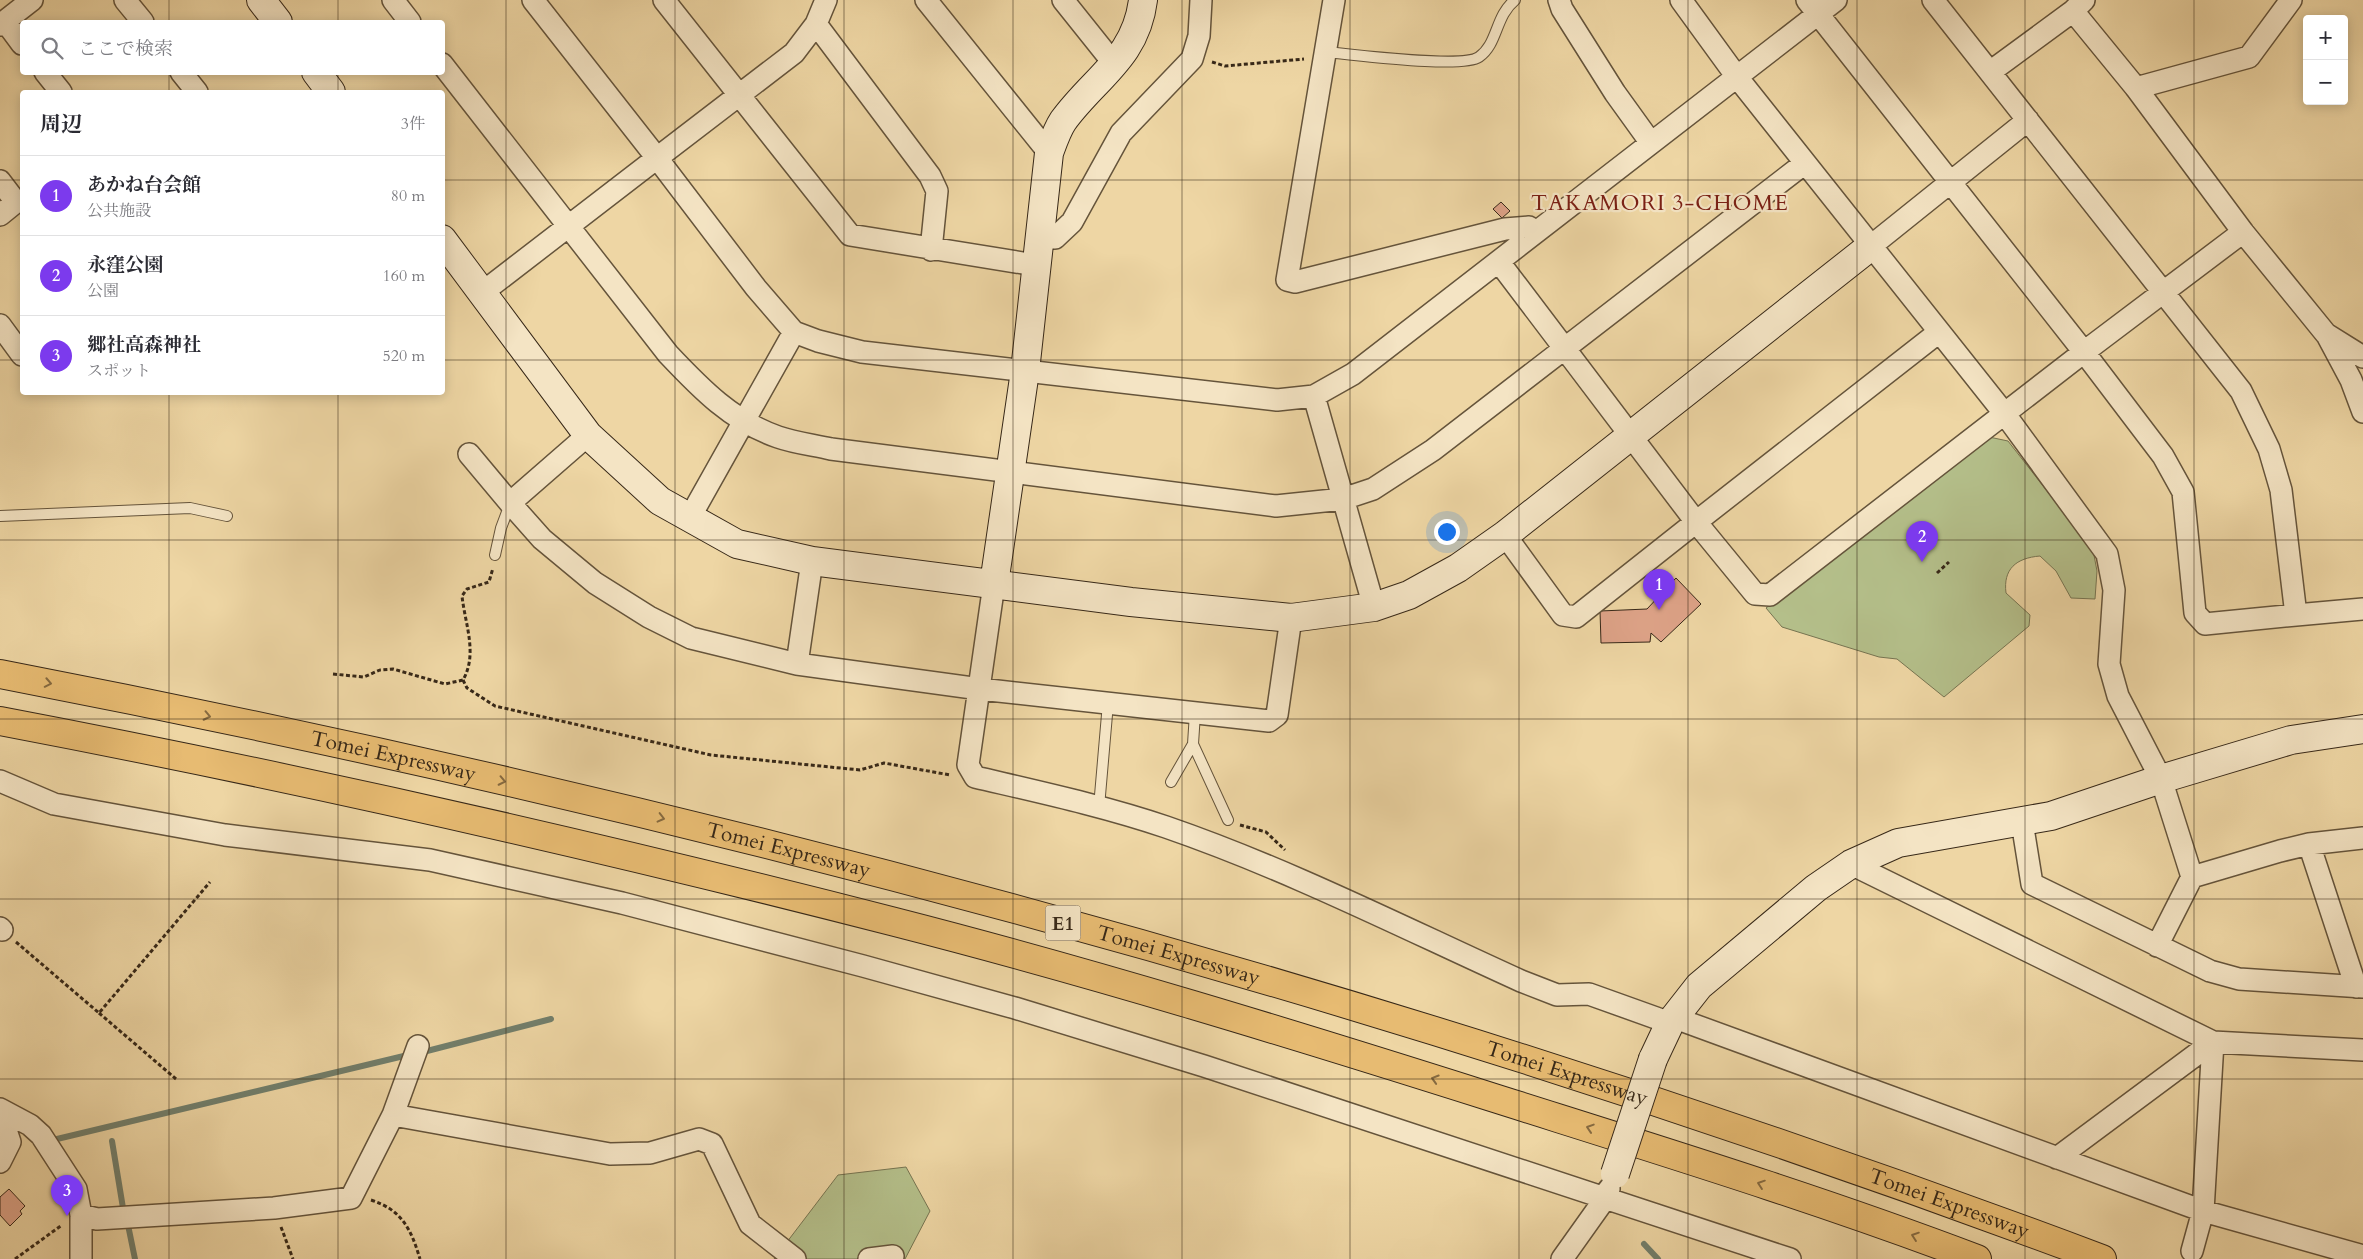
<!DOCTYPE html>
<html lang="ja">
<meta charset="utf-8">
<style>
:root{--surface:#fff;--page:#f7f7f7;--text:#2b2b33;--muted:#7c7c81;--line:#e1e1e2;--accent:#7c3aed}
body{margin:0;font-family:Cardo,"Noto Serif JP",serif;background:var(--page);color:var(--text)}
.controls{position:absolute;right:15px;top:15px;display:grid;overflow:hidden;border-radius:5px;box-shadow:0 2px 12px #0003}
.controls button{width:45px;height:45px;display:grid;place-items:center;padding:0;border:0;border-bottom:1px solid var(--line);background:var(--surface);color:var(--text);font:25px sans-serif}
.you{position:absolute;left:1446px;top:531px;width:18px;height:18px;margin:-12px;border:4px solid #fff;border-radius:50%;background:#1a73e8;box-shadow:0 0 0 8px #1a73e833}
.badge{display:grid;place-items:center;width:32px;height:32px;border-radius:50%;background:var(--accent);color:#fff;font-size:16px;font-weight:700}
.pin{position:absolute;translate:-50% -41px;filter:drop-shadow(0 1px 2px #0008)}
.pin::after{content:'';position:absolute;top:26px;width:18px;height:15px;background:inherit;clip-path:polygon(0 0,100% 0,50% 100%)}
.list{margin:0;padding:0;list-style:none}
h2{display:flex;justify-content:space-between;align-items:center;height:65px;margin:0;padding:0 20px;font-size:21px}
h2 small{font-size:16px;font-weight:400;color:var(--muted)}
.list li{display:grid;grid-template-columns:32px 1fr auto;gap:15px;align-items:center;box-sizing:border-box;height:80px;padding:0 20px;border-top:1px solid var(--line)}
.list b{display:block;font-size:19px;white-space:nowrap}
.list p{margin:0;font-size:16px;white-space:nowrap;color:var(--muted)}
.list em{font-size:16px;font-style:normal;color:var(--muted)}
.icon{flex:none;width:28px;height:28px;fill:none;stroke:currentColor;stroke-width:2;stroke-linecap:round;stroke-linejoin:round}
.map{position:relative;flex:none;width:2363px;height:1259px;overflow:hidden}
.search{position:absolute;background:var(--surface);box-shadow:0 2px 12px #0003;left:20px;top:20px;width:425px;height:55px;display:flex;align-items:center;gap:12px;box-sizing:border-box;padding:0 18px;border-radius:5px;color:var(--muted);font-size:19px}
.panel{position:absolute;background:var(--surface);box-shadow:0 2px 12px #0003;left:20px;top:90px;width:425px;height:305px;border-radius:5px}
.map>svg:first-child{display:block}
</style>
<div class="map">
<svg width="2363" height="1259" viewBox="0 0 2363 1259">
<rect width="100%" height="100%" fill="#eed6a4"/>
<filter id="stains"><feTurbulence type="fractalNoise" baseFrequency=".004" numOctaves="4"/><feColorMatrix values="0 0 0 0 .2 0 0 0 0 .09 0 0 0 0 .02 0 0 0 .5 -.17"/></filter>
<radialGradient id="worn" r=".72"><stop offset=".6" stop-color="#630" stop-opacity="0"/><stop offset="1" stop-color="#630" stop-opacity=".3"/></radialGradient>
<path fill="#b4bf8a" stroke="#767451" d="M1989,437L2008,441L2093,550L2097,571L2095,599L2071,598L2056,571L2040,556C2016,558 2003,569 2006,593L2030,615L2029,626L1944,697L1897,659L1879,657L1782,627L1766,608Z
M906,1167L930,1211L905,1259H774L838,1175Z"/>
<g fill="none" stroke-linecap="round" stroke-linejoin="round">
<path stroke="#727f6c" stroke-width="6" d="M427,1051L551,1019
M57,1139L408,1055
M112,1141L123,1208
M128,1225L135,1259
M1644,1244L1658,1259"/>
</g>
<path fill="#dea388" stroke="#372818" d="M1501,202L1510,211L1502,218L1493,209Z
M1676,578L1701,604L1661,642L1651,633L1650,642L1601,643L1600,611L1647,609Z
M9,1189L25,1206L20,1211L22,1214L10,1226L0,1215V1197Z"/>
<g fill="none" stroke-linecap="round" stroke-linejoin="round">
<g stroke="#65543b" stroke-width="12">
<path id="lane" d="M1325,52C1352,54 1462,69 1479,57C1498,44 1495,16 1515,0
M0,516L190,508L227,516
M495,555L501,528L510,504
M1195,713L1193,744L1228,820
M1171,782L1193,744
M1099,807L1108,703"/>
</g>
<g stroke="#65543b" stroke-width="24">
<path id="street" d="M125,0L143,22
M393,0L410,22
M533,0L657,158L794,53L816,24L826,0
M664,0L850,235L1035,265
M926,0L1049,153
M1063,0L1115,65
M1334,0L1287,280L1295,282L1505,229L1529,227L1536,232
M1559,0L1562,9L1615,93L1651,143
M1681,0L1737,77L2004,413L2107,554L2114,590L2109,664L2118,696L2161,779L2192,877L2157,946
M1807,0L2084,352L2243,232L2136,88L2073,11L2084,0
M1933,0L2241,391L2269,449L2281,490L2296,615L2205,624L2195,613L2183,492L2163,456L2084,352L1770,595L1755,594L1696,522L1939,332
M5,21L22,44
M816,24L930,176L937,191L931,250
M0,25L32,0
M442,64L668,354C701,389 732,421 778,437C795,443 814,445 831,449L1276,506L1343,499L1373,489L1433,450L1805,163
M45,72L61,92
M181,72L197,92
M1990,72L2073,11
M2136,88L2249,57L2291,0
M0,181L16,202L0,215
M2243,232L2326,334L2363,357
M1039,238H1055L1072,222L1121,133L1192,59L1199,36L1201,0
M1871,246L2028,120
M1499,262L1696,522L1576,617L1563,615L1505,535
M483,292L657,158L756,288L794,332L818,341L862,352L1277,400L1314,396L1353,374L1836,0
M0,325L22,355
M2327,335L2351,380L2363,412
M1314,396L1374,607
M588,435L510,503L542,539L595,583L649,617L691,638L797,664L980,689L1269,721L1277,715L1291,618
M469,454L510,503
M689,519L794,332
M994,584L968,765L975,777C1039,792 1104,806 1166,827C1288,869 1404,928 1521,981L1557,995L1589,994L1670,1023
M2296,615L2363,609
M797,664L812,561
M0,781L54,804L225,835L430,860L622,903L863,966L1015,1008L1204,1066L1790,1259
M2022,822L2032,884L2210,971L2239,979L2363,987
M2309,844L2356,987
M1851,864L2213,1042L2363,1050
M2192,877L2280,851L2309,844L2363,838
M0,928L2,930
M1675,1018L2203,1211L2363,1256
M0,1109L30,1125L41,1135L76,1189L81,1215V1259
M393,1115L610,1154L650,1153L699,1139L712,1144L750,1224L795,1259
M0,1126L6,1130L10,1142L0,1162
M2057,1158L2213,1042
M81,1215L97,1219L274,1208L351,1198L393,1115L418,1046
M2192,1251L2203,1211L2213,1042
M869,1259L893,1256
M1562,1259L1604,1200L1609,1189"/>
</g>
<g stroke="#372818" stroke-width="30">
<path id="secondary" d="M261,0L278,22
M316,72L331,92
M442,239L588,435L660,501L737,544L812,561L1131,602L1291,618L1374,607L1409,595L1458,568L1505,535L1871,246
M994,584L1025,371L1049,153C1053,142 1057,130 1063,121C1094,78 1136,58 1143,0
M1653,1059L1670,1023L1699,986L1816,888L1851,864L1898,843L2051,816L2161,779L2291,740L2363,729"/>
</g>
<g stroke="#372818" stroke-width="30">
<g id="highway">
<path id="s1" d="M0,674C715,812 1420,1003 2102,1259"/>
<path d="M0,721C300,778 599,846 895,922C1094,973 1292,1034 1488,1096C1652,1148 1816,1198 1977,1259"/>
</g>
</g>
<path stroke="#372818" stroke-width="3" stroke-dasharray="4 2.5" stroke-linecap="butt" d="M1212,62L1225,66L1304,59
M1937,573L1949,562
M333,674L364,677L380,670L393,669L445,684L463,680C478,654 465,624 462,596L467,589L489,582L493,568
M463,680L467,688L495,706L711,755L860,770L884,763L950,775
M1240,825L1266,832L1285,850
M16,942L99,1013L210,882
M99,1013L176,1079
M371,1200C402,1210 411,1229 420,1259
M281,1227L293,1259
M15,1259L62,1225"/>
<use href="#lane" stroke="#f4e4c4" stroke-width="10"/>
<use href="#street" stroke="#f4e4c4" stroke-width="21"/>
<use href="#secondary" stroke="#f4e4c4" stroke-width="28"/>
<use href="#highway" stroke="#e7bb72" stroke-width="28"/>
<g stroke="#372818" stroke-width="30" stroke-linecap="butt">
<path id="secondary-bridge" d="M1615,1174L1653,1059"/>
</g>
<use href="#secondary-bridge" stroke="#f4e4c4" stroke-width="28"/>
</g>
<defs><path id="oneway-chevron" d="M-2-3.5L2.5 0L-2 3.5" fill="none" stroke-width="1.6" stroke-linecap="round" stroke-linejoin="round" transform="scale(1.25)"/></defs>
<g stroke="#866a40">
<use href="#oneway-chevron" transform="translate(48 683) rotate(11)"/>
<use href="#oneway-chevron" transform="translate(207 716) rotate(12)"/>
<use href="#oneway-chevron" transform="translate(502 781) rotate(12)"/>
<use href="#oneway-chevron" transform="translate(661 818) rotate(14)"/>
<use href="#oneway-chevron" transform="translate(1435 1079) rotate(-163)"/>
<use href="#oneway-chevron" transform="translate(1590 1128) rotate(-162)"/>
<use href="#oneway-chevron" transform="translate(1761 1184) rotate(-161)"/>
<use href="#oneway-chevron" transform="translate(1915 1236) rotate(-161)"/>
</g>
<path fill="none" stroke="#372818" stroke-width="1" stroke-opacity="0.55" d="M169,0V22M338,0V22M506,0V1259M675,0V1259M844,0V1259M1013,0V1259M1182,0V1259M1350,0V1259M1519,0V1259M1688,0V1259M1857,0V1259M2025,0V1259M2194,0V1259M169,72V92M338,72V92M0,180H22M442,180H2363M0,360H22M442,360H2363M169,392V1259M338,392V1259M0,540H2363M0,719H2363M0,899H2363M0,1079H2363"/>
<g text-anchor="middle" stroke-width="4.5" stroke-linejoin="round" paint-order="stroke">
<rect fill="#f4e4c4" stroke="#70604c" stroke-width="1" x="1045.5" y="905.5" width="35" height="35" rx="4"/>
<g font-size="20" font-weight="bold" fill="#372818">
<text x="1063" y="930">E1</text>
</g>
<g font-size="21" fill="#372818" stroke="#f4e4c4">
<text dy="7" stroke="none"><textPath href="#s1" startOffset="402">Tomei Expressway</textPath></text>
<text dy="7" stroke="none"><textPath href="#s1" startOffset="808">Tomei Expressway</textPath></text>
<text dy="7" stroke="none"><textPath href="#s1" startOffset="1212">Tomei Expressway</textPath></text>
<text dy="7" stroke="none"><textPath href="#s1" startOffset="1618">Tomei Expressway</textPath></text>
<text dy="7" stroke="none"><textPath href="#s1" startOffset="2022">Tomei Expressway</textPath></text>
</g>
<g font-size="22" letter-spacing="1" fill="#7a1f14" stroke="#f4e4c4">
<text x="1660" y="210">TAKAMORI 3-CHOME</text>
</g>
</g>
<rect width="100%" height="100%" filter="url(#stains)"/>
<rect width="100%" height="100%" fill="url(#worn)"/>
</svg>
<div class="controls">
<button>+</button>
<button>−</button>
</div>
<div class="you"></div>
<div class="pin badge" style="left:1659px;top:610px">1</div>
<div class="pin badge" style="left:1922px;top:562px">2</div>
<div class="pin badge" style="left:67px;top:1216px">3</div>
<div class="search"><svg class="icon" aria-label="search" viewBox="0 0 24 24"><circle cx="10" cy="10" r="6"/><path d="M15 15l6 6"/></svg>ここで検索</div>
<section class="panel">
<h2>周辺<small>3件</small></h2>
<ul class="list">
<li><span class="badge">1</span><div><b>あかね台会館</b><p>公共施設</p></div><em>80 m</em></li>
<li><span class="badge">2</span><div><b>永窪公園</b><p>公園</p></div><em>160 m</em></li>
<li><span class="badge">3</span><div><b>郷社高森神社</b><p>スポット</p></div><em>520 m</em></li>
</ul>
</section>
</div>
